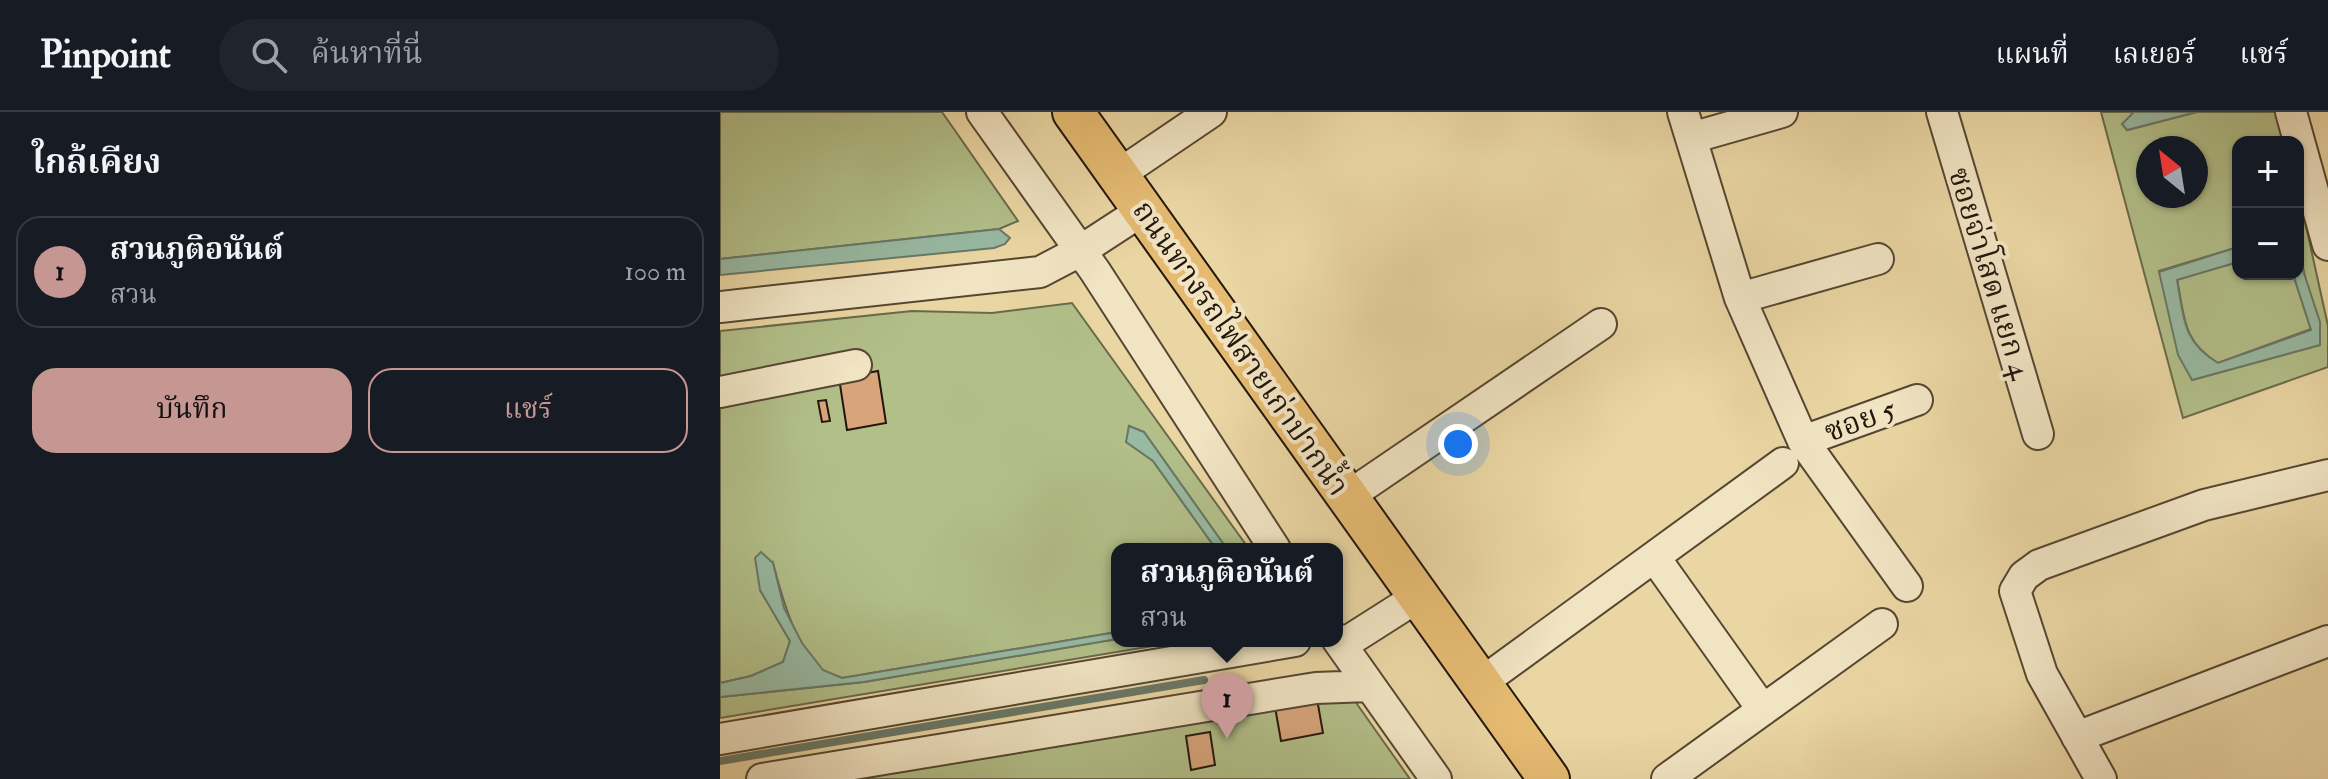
<!DOCTYPE html>
<html lang="th">
<meta charset="utf-8">
<style>
:root{--surface:#171b24;--page:#20242c;--text:#f1f3f6;--muted:#9ea1a6;--line:#363941;--accent:#c59692}
body{margin:0;font-family:"IM FELL Double Pica","Noto Serif Thai",serif;background:var(--page);color:var(--text)}
.controls{position:absolute;right:24px;top:24px;display:grid;overflow:hidden;border-radius:16px;box-shadow:0 2px 6px #0004}
.controls button{width:72px;height:72px;display:grid;place-items:center;padding:0;border:0;border-bottom:2px solid var(--line);background:var(--surface);color:var(--text);font:40px sans-serif}
.compass{position:absolute;left:1416px;top:24px;width:72px;height:72px;border-radius:50%;background:var(--surface);box-shadow:0 2px 6px #0004;rotate:330deg}
.you{position:absolute;left:738px;top:332px;width:28px;height:28px;margin:-20px;border:6px solid #fff;border-radius:50%;background:#1a73e8;box-shadow:0 0 0 12px #1a73e833}
.badge{display:grid;place-items:center;width:52px;height:52px;border-radius:50%;background:var(--accent);color:#111;font-size:26px;font-weight:700}
.pin{position:absolute;translate:-50% -66px;filter:drop-shadow(0 2px 4px #0008)}
.pin::after{content:'';position:absolute;top:42px;width:28px;height:24px;background:inherit;clip-path:polygon(0 0,100% 0,50% 100%)}
.popup{position:absolute;left:391px;top:431px;width:232px;height:104px;box-sizing:border-box;display:grid;place-content:center;border-radius:16px;background:var(--surface);filter:drop-shadow(0 2px 6px #0005);font-size:26px;white-space:nowrap;color:var(--muted)}
.popup b{font-size:30px;color:var(--text)}
.popup::after{content:'';position:absolute;left:50%;top:100%;margin-left:-16px;border:16px solid transparent;border-top-color:var(--surface)}
.list{margin:0;padding:0;list-style:none}
h2{display:flex;justify-content:space-between;align-items:center;height:104px;margin:0;padding:0 32px;font-size:34px}
h2 small{font-size:26px;font-weight:400;color:var(--muted)}
.list li{display:grid;grid-template-columns:52px 1fr auto;gap:24px;align-items:center;box-sizing:border-box;height:112px;margin:0 16px 16px;padding:0 16px;border:2px solid var(--line);border-radius:24px}
.list b{display:block;font-size:30px;white-space:nowrap}
.list p{margin:0;font-size:26px;white-space:nowrap;color:var(--muted)}
.list em{font-size:26px;font-style:normal;color:var(--muted)}
.actions{display:flex;gap:16px;padding:24px 32px}
.actions a{flex:1;padding:18px 0;border:2px solid var(--accent);border-radius:24px;text-align:center;font-size:28px;color:var(--accent)}
.actions .main{background:var(--accent);color:#111}
.icon{flex:none;width:44px;height:44px;fill:none;stroke:currentColor;stroke-width:2;stroke-linecap:round;stroke-linejoin:round}
.map{position:relative;flex:none;width:1608px;height:667px;overflow:hidden}
header{display:flex;align-items:center;gap:48px;box-sizing:border-box;height:112px;padding:0 40px;background:var(--surface);border-bottom:2px solid var(--line)}
header strong{font-size:38px}
nav{display:flex;gap:44px;margin-inline-start:auto;font-size:28px}
.search{width:560px;height:72px;background:var(--page);display:flex;align-items:center;gap:20px;box-sizing:border-box;padding:0 28px;border-radius:44px;color:var(--muted);font-size:30px}
main{display:flex}
aside{flex:1;background:var(--surface)}
.map>svg:first-child{display:block}
</style>
<header>
<strong>Pinpoint</strong>
<div class="search"><svg class="icon" aria-label="search" viewBox="0 0 24 24"><circle cx="10" cy="10" r="6"/><path d="M15 15l6 6"/></svg>ค้นหาที่นี่</div>
<nav><a>แผนที่</a><a>เลเยอร์</a><a>แชร์</a></nav>
</header>
<main>
<aside>
<h2>ใกล้เคียง<small></small></h2>
<ul class="list">
<li><span class="badge">1</span><div><b>สวนภูติอนันต์</b><p>สวน</p></div><em>100 m</em></li>
</ul>
<div class="actions"><a class="main">บันทึก</a><a>แชร์</a></div>
</aside>
<div class="map">
<svg width="1608" height="667" viewBox="0 0 1608 667">
<rect width="100%" height="100%" fill="#ead6a3"/>
<filter id="stains"><feTurbulence type="fractalNoise" baseFrequency=".0025" numOctaves="4"/><feColorMatrix values="0 0 0 0 .2 0 0 0 0 .09 0 0 0 0 .02 0 0 0 .5 -.17"/></filter>
<radialGradient id="worn" r=".72"><stop offset=".6" stop-color="#630" stop-opacity="0"/><stop offset="1" stop-color="#630" stop-opacity=".3"/></radialGradient>
<path fill="#b2bf89" stroke="#6a6a4b" stroke-width="2" fill-rule="evenodd" d="M0,0H222L298,109L279,117L0,147Z
M1381,0H1414L1403,12L1407,18L1477,0H1557L1565,30H1518V135L1439,159L1472,268L1600,233L1582,151L1578,143V78L1608,214V255L1463,306ZM1428,36H1476V84H1428Z
M1518,150V162H1573L1591,217L1498,251C1462,229 1465,206 1457,167Z
M352,191L529,437H507L424,320L409,314L407,330L433,349L496,437H397V520L122,566C116,564 109,562 104,559C77,541 61,482 53,451L40,478L70,529L63,550L31,564L0,571V219L192,199L272,201Z
M397,527V529H463L0,606V585L144,570Z
M632,585L690,667H120Z"/>
<path fill="#98b9a2" stroke="#697866" stroke-width="2" d="M1414,0H1477L1407,18L1402,12Z
M279,117L290,126L285,132L274,136L0,163V147Z
M1518,135V150L1457,168C1464,205 1462,230 1498,251L1591,218L1573,162H1578V143L1600,210V233L1472,268L1458,243L1439,160Z
M409,314L424,320L507,437H496L433,349L406,330Z
M41,440L53,451L64,496L82,531L103,558L122,566L397,520V527L144,570L0,585V571L31,564L63,550L70,529L40,478L35,446Z"/>
<g fill="none" stroke-linecap="round" stroke-linejoin="round">
<path stroke="#697866" stroke-width="8" d="M0,649L484,568"/>
</g>
<path fill="#d8a57b" stroke="#23160d" stroke-width="2" d="M158,259L166,311L127,318L119,266Z
M106,288L110,309L102,310L98,289Z
M597,587L603,621L561,629L555,595Z
M490,620L495,653L471,658L466,624Z"/>
<g fill="none" stroke-linecap="round" stroke-linejoin="round">
<g stroke="#554632" stroke-width="34">
<path id="minor" d="M262,0L375,159L555,437
M963,0L1020,186L1083,329L1187,474
M1222,0L1318,322
M1571,0L1608,133
M971,26L1062,0
M398,63L491,0
M1020,186L1158,147
M0,195L320,160L360,139L423,98
M0,280L136,253
M1083,329L1197,288
M627,385L881,212
M935,446L1043,598
M617,527L716,667
M622,533L699,484
M761,571L1063,351
M1357,625L1608,529
M0,627L575,529
M42,667L596,576L649,574
M947,667L1162,512
M1381,667L1322,562L1295,479L1304,464L1319,453L1484,393L1608,363"/>
</g>
<g stroke="#23160d" stroke-width="44">
<path id="major" d="M353,0L829,667"/>
</g>
<use href="#minor" stroke="#f1e4c3" stroke-width="30"/>
<use href="#major" stroke="#e5bb72" stroke-width="40"/>
</g>
<g text-anchor="middle" stroke-width="8" stroke-linejoin="round" paint-order="stroke">
<g font-size="30" fill="#23160d" stroke="#f1e4c3">
<text transform="translate(1270 161) rotate(73)" y="10">ซอยจ่าโสด แยก 4</text>
<text transform="translate(521 236) rotate(55)" y="10">ถนนทางรถไฟสายเก่าปากน้ำ</text>
<text transform="translate(1140 308) rotate(-20)" y="10">ซอย 5</text>
</g>
</g>
<rect width="100%" height="100%" filter="url(#stains)"/>
<rect width="100%" height="100%" fill="url(#worn)"/>
</svg>
<div class="controls">
<button>+</button>
<button>−</button>
</div>
<svg class="compass" viewBox="-18 -18 36 36"><path d="M0-13l5 13h-10z" fill="#e53935"/><path d="M0 13l5-13h-10z" fill="#9ea1a6"/></svg>
<div class="you"></div>
<div class="pin badge" style="left:507px;top:627px">1</div>
<div class="popup"><b>สวนภูติอนันต์</b>สวน</div>
</div>
</main>
